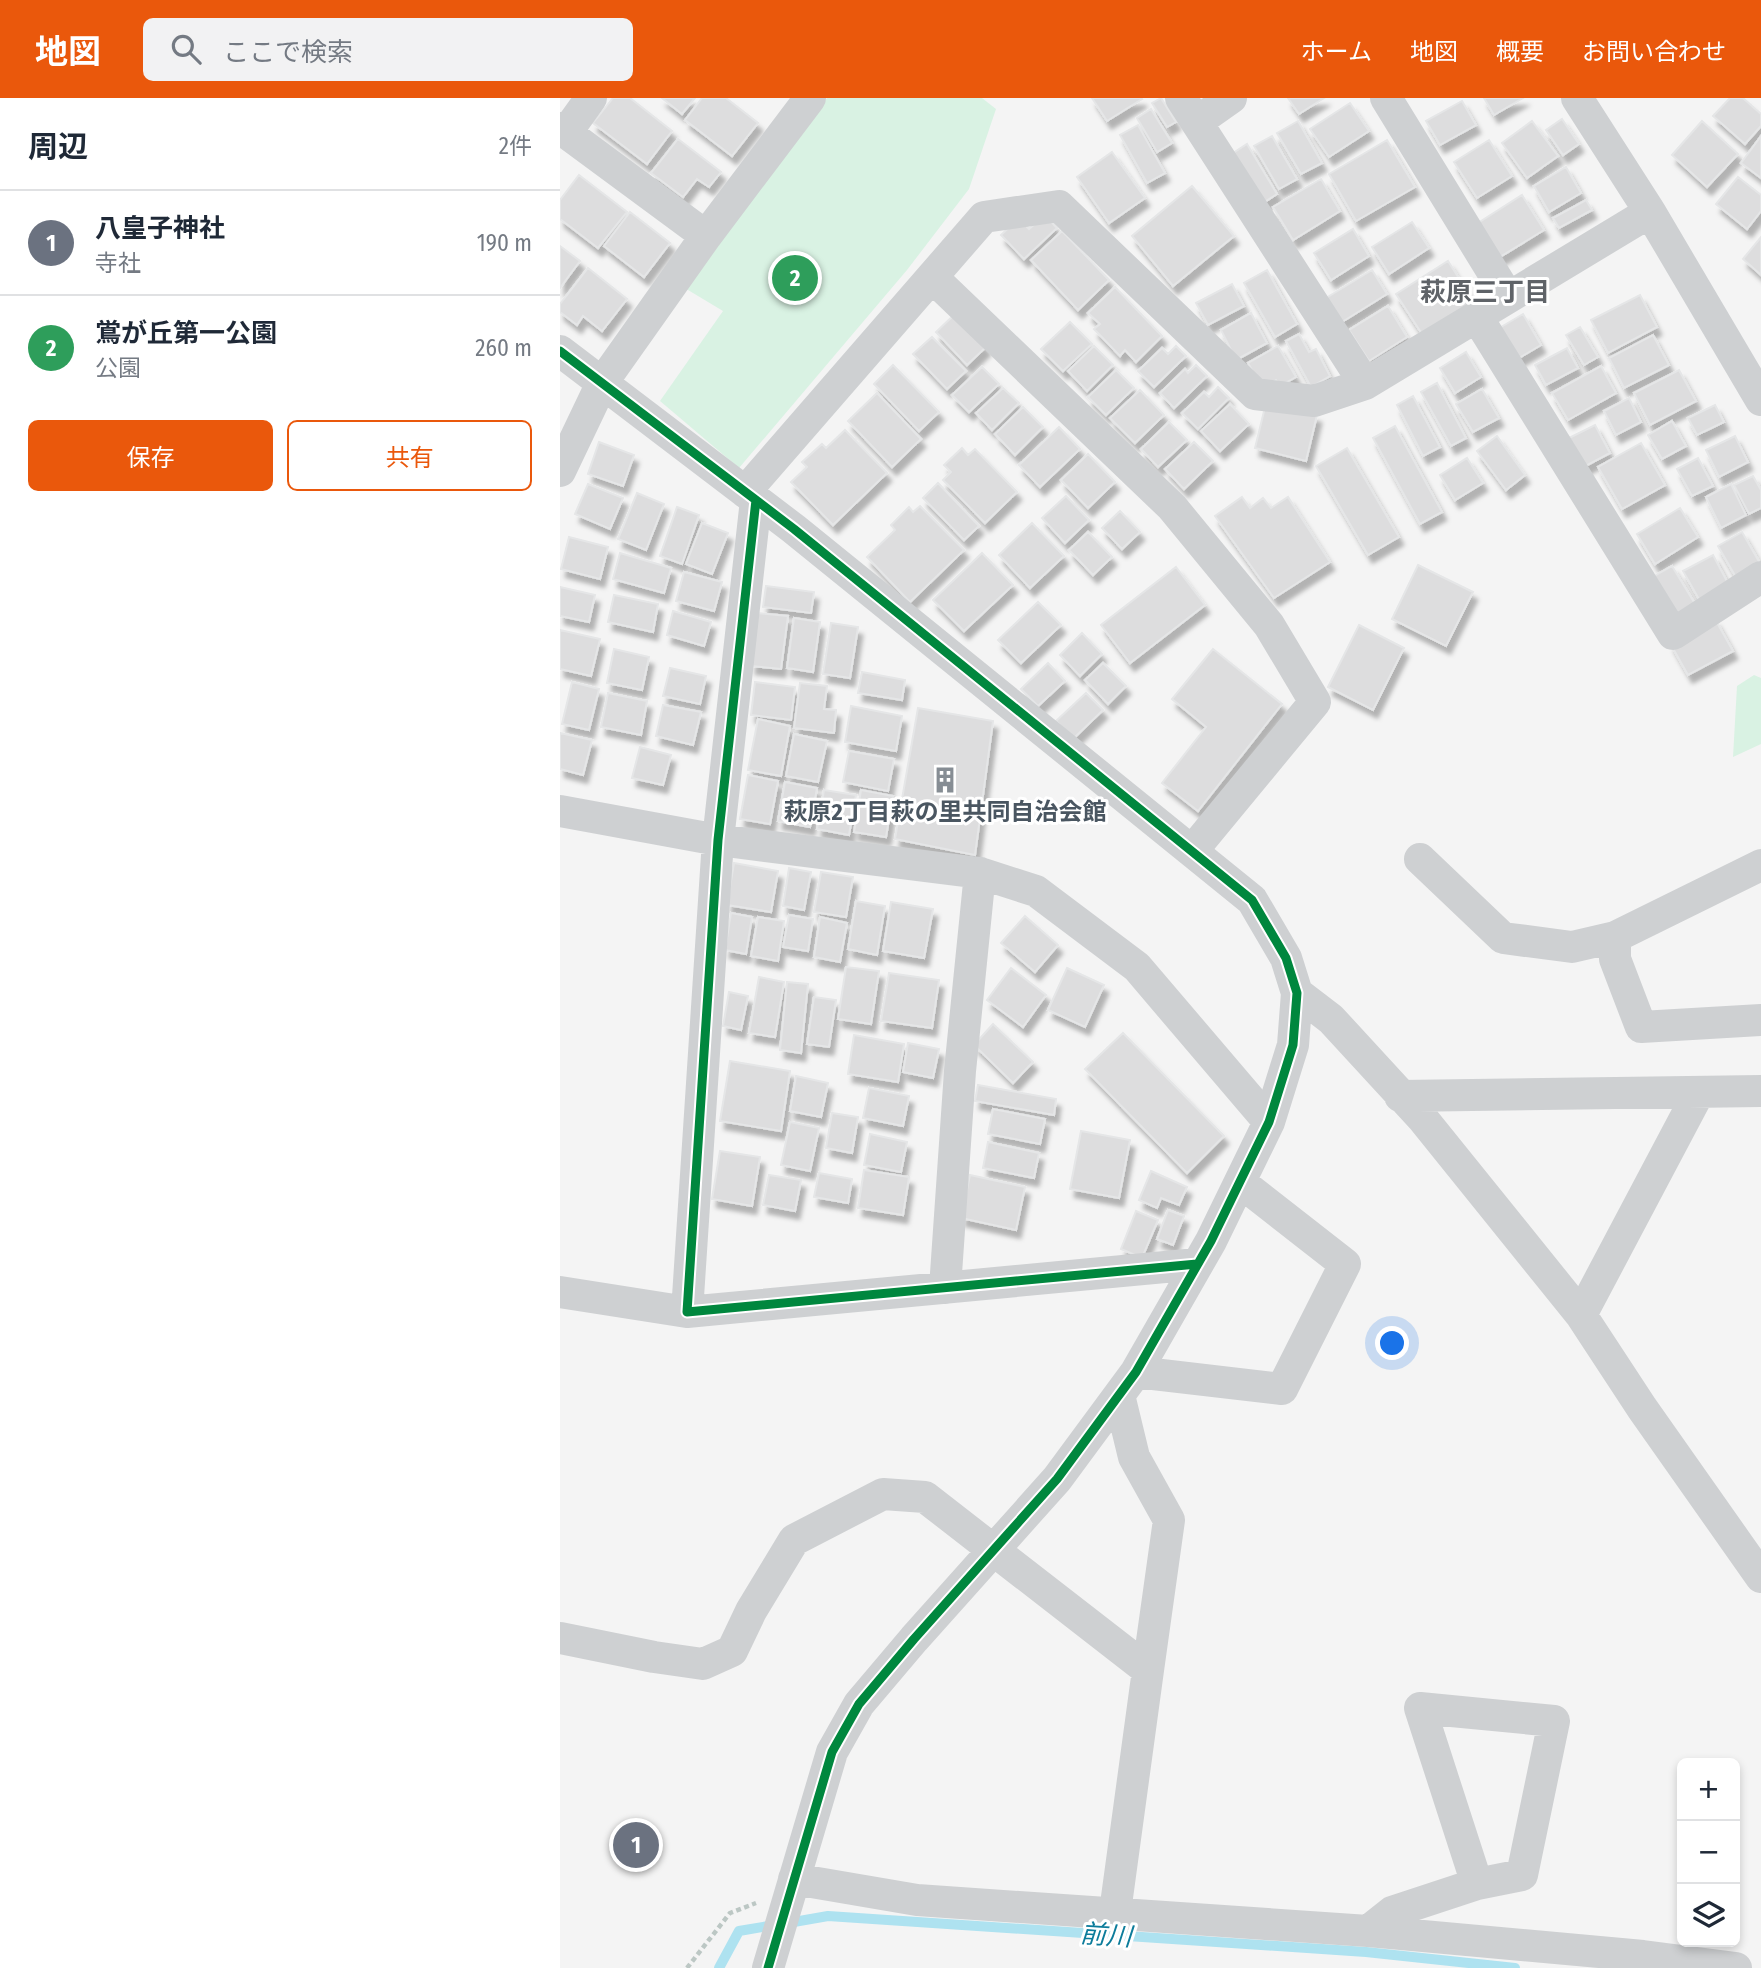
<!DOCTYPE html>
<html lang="ja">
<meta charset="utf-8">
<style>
:root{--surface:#fff;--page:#f2f2f3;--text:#1f2937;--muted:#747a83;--line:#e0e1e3;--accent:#ea580c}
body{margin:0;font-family:"Fira Sans Condensed","Noto Sans JP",sans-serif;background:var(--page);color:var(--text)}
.controls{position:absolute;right:21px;bottom:21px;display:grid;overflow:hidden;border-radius:10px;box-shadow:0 4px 10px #0003}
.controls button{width:63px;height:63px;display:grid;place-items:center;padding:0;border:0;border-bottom:2px solid var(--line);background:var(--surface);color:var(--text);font:35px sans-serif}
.you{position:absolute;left:833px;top:1246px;width:24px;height:24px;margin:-18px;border:5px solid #fff;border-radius:50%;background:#1a73e8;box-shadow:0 0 0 10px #1a73e833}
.badge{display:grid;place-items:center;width:46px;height:46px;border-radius:50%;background:var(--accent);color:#fff;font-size:23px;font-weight:700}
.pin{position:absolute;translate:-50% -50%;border:4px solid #fff;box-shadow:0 2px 7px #0006}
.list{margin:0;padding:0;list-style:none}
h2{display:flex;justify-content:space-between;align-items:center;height:91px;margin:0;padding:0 28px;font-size:30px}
h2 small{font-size:23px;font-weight:400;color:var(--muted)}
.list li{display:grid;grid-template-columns:46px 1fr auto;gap:21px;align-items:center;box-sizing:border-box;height:105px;padding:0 28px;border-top:2px solid var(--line)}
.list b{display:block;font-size:26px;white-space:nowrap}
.list p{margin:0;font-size:23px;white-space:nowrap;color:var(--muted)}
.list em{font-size:23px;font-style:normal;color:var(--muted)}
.actions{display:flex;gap:14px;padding:21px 28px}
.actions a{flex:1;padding:16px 0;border:2px solid var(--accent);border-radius:10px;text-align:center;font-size:24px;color:var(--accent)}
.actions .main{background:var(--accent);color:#fff}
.icon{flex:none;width:38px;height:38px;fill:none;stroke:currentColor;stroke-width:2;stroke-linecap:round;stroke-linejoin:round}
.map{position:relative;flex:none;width:1201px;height:1870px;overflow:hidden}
header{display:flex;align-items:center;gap:42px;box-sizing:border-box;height:98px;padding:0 35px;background:var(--accent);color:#fff}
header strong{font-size:33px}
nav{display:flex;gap:38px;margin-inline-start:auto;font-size:24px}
.search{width:490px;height:63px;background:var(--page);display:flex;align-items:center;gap:18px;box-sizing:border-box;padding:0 24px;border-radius:10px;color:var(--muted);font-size:26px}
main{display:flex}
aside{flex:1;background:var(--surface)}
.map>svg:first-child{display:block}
</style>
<header>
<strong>地図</strong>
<div class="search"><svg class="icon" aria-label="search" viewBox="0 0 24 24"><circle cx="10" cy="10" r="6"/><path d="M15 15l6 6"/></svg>ここで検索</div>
<nav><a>ホーム</a><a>地図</a><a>概要</a><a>お問い合わせ</a></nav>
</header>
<main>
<aside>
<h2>周辺<small>2件</small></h2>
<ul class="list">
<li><span class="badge" style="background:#6b7280">1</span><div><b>八皇子神社</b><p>寺社</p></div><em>190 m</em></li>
<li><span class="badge" style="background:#2e9e5b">2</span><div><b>鴬が丘第一公園</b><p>公園</p></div><em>260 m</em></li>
</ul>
<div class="actions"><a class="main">保存</a><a>共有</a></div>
</aside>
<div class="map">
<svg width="1201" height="1870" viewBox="0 0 1201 1870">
<defs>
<filter id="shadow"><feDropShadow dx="4.5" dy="8" stdDeviation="2" flood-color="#0004"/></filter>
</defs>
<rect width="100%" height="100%" fill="#f4f4f4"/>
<path fill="#d9f2e3" d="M267,0H422L436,11L409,91L347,172L179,370L100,303L163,213L123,189Z
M1194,577L1201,580V646L1173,659L1177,588Z"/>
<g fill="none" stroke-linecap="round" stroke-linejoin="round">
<path stroke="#aee2f0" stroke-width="10" d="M228,1825L268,1818L806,1854L955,1870
M159,1870L179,1833L214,1827"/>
</g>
<path fill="#ddddde" stroke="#e5e6e7" stroke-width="2" filter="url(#shadow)" d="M53,0H70L112,33L87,66L33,25Z
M102,0H135L122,16Z
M142,0H166L198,25L172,58L125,22Z
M532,0H581L582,1L547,23Z
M601,0L616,24L607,29L592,5Z
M728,0H764L739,16Z
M924,0H963L934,17Z
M1170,0H1183L1201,16V28L1185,46L1153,18Z
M902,3L916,27L880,47L866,23Z
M790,5L809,33L769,59L750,31Z
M591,11L612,45L597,54L577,20Z
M1002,21L1019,46L1003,57L986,32Z
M738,23L762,65L741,76L717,35Z
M972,23L998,58L967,80L942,45Z
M1142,23L1178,56L1147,89L1112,57Z
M578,27L605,75L587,85L560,37Z
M712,38L737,81L719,91L694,48Z
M1201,38V80L1181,65Z
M118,41L161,74L149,89L137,81L123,99L91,75Z
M827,42L855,89L796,123L769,76Z
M929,42L952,78L917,100L894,64Z
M687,46L717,96L700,107L670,57Z
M552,54L585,100L549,125L517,79Z
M1006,69L1021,95L989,114L974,88Z
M19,77L67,114L38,150L0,121V102Z
M1178,79L1201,97V113L1187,131L1156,106Z
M761,81L780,113L733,142L713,109Z
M632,88L674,138L613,188L572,138Z
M962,97L984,132L940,159L918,125Z
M1026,102L1032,112L999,130L993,120Z
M70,114L110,145L84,179L44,148Z
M485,117L497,130L464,161L441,137L459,120L469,131Z
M852,124L869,150L829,176L812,149Z
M793,131L809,158L771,182L754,155Z
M502,133L549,182L518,212L471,162Z
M1201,139V177L1183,161Z
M0,148L20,163L0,190Z
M888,163L914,204L862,236L836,196Z
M28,170L67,201L42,233L23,218L17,227L0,214V206Z
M707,172L737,226L715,239L684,185Z
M812,172L827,196L782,224L766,200Z
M672,186L684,208L648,227L636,205Z
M555,189L602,238L576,264L565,252L560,258L534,231L540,226L528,215Z
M1080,197L1097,229L1048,255L1031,222Z
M828,208L847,239L809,263L789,232Z
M691,215L707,245L676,262L661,232Z
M395,216L426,249L407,267L376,234Z
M963,216L981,247L954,263L936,232Z
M510,224L532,246L503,273L481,251Z
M1020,229L1038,259L1024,267L1006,237Z
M739,236L749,254L756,251L770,278L751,289L726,243Z
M1093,237L1109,267L1064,290L1049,260Z
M372,239L406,273L387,291L353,256Z
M534,248L553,267L527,293L508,273Z
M616,248L626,258L594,289L578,273L602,250L608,256Z
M718,248L736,279L720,288L716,282L702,290L688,265Z
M1007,250L1018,270L986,287L975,267Z
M906,254L921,279L895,295L880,270Z
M333,267L379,314L359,333L314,286Z
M636,267L647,278L614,310L600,295L625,271L628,275Z
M1041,268L1056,295L1008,322L992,295Z
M422,269L439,286L409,314L392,297Z
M556,272L574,290L546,317L528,299Z
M1119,272L1136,303L1090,327L1074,295Z
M877,285L906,340L891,348L861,294Z
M658,289L669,300L638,331L622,315L644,294L649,299Z
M443,290L459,305L432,332L416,315Z
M922,291L939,320L913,334L896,306Z
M580,292L604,317L575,345L550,320Z
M317,295L361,341L332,369L288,323Z
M853,298L880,349L863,358L837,307Z
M1069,300L1081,324L1056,337L1044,313Z
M706,305L757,317L746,363L695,350Z
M670,306L689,326L660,353L641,333Z
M1155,307L1164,324L1137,337L1128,320Z
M463,309L483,329L455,357L435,336Z
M1112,323L1126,348L1102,361L1088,337Z
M609,324L627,342L598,369L581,351Z
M1035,327L1050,355L1022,370L1007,341Z
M835,328L882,414L860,426L813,340Z
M499,329L520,351L480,389L459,367Z
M285,332L327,375L273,427L231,384L247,369L242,364L262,346L266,350Z
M937,338L965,377L946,392L917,353Z
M1175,338L1188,364L1159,379L1146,352Z
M39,344L74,357L63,388L28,376Z
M634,344L653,363L624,391L605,371Z
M1081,345L1105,387L1062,411L1038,369Z
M402,350L408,357L415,351L457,394L425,425L383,382L391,374L384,367Z
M787,350L839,439L808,457L756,368Z
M528,356L555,384L528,410L501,382Z
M907,360L923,385L895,402L880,377Z
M1138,360L1153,388L1132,398L1117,371Z
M1193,378L1201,392V410L1189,416L1174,387Z
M378,385L419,428L404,442L363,400Z
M28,386L63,400L50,431L15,416Z
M1171,386L1186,417L1161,430L1146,399Z
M77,395L104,406L86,452L58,441Z
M506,398L529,422L505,445L482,420Z
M682,399L690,410L703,400L711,410L728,399L770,464L714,500L655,418Z
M360,408L404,452L350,504L307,459L335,432L331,427L349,409L353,414Z
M117,409L139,417L122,466L100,458Z
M1120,410L1138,439L1095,466L1077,436Z
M560,413L580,434L562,451L542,430Z
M142,425L168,435L152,476L126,466Z
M472,425L504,458L470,490L439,457Z
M528,434L552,459L533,477L509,452Z
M1182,434L1201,467L1177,481L1158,448Z
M9,439L48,449L40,481L1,471Z
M60,455L111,470L104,495L53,481Z
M422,455L453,487L404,533L373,502Z
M1153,457L1169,487L1140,503L1123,473Z
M858,467L913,494L886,548L832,521Z
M1112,468L1137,509L1113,522L1089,481Z
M616,469L645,507L570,565L541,527Z
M124,474L162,484L154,513L116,503Z
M206,488L254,494L251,515L203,509Z
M0,489L35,497L29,524L0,518Z
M54,497L98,506L93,534L48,524Z
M478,504L501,527L461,565L438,542Z
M113,513L151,524L144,548L107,537Z
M197,515L228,518L221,571L191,568Z
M234,520L260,524L253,574L227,570Z
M1155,521L1173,553L1128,577L1110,545Z
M271,525L298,529L290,580L263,576Z
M799,527L844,550L813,612L768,589Z
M0,532L40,541L31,578L0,571Z
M522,535L542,556L520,578L500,557Z
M54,551L89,559L82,592L47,585Z
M653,551L722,606L638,713L602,685L646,629L612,601Z
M488,565L505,583L478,608L461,591Z
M543,565L566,588L548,606L525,582Z
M110,570L146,578L140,606L103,598Z
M302,574L345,582L342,602L298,595Z
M12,584L39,591L29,632L2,626Z
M195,584L235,589L231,622L191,617Z
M240,585L267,588L264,611L276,612L274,635L234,630Z
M48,595L87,603L81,637L41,629Z
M526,595L543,612L513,641L496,623Z
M103,607L141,614L133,647L96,638Z
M291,608L342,618L336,653L285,644Z
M358,610L433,623L415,757L335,741Z
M198,621L230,628L221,678L188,672Z
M0,635L32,642L23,677L0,671Z
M234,636L267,643L258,684L226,678Z
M80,649L111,657L103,687L72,680Z
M289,653L334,661L328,693L283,684Z
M188,677L218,683L210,726L180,721Z
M225,684L257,690L250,729L218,723Z
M264,692L296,697L289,737L257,731Z
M301,692L333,698L326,739L294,734Z
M174,765L218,773L211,814L167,807Z
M229,770L251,774L244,812L223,808Z
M261,774L293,779L286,819L254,814Z
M296,803L325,808L317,857L288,851Z
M331,804L373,811L364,860L323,853Z
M171,815L192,819L186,856L165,852Z
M229,817L253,821L248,853L223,849Z
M465,818L498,847L475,874L441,845Z
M198,819L224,823L218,863L191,858Z
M260,819L287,825L280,864L254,859Z
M286,869L319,873L311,926L278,921Z
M451,870L486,897L463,929L427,902Z
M507,870L544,887L525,929L488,912Z
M329,875L379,882L372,930L321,923Z
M199,879L224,884L215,939L189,935Z
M227,884L248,886L241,955L220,952Z
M169,894L188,898L181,932L163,928Z
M254,899L276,902L269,949L247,946Z
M433,926L473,964L453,985L414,947Z
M563,935L664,1038L627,1075L525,971Z
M294,937L344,946L338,984L288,976Z
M348,945L379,951L373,980L343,974Z
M170,963L230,973L221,1033L160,1023Z
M236,978L268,985L261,1019L230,1013Z
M418,987L496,1001L494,1017L415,1003Z
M309,990L349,998L343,1028L303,1020Z
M433,1011L485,1021L480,1046L428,1036Z
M272,1015L298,1019L292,1055L266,1050Z
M230,1024L259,1030L250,1073L221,1067Z
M521,1033L570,1042L559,1100L510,1091Z
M310,1036L347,1044L341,1074L304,1067Z
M428,1044L479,1055L474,1080L423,1070Z
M160,1053L200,1059L192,1108L152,1101Z
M304,1072L349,1079L343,1117L298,1110Z
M591,1073L627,1089L619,1107L601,1100L597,1110L579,1102Z
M259,1075L292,1081L288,1105L254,1099Z
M209,1077L241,1082L235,1113L203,1107Z
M410,1077L465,1089L456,1132L401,1120Z
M608,1112L624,1118L613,1147L597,1141Z
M576,1113L598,1122L582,1160L561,1151Z"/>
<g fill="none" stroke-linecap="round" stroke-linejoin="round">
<path stroke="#bcc7c4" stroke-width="4.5" stroke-dasharray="5 3.5" stroke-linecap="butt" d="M127,1870L170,1815L196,1805"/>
<path stroke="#ced0d2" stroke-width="32" d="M621,0L805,286L1090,114L1201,302
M826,0L948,199
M1017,0L1090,114
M637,24L671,0
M0,30L146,138
M6,35L31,0
M372,179L612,409L709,527L755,604L632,753
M917,219L1113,536L1201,479
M0,253L234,431L692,802L726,860L737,895L733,947L709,1024L651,1143L576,1274L497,1381L354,1541L299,1606L272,1654L208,1870
M0,373L42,285L146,138L250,0
M185,394L424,119L499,108L695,296L754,303L805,286
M196,402L158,742L127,1214L637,1166
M0,713L158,742L420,775L476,793L577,869L709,1024
M860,761L943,840L1012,849L1055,839
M1201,767L1055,839V861L1081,929L1201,922
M737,895L771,921L863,1021L1021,1217L1082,1310L1201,1479
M840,998L1201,993
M385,1190L400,973L420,775
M0,1194L127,1214
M1021,1217L1139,994
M576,1274L722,1291L785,1166L680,1084
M559,1297L574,1359L609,1422L588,1572
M0,1540L94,1559L143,1566L172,1553L191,1513L234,1442L323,1396L365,1399L588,1572L555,1814
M234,1781L357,1802L808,1833L1083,1858L1176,1870
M808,1833L832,1814L917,1786L962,1777L994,1623L860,1610L917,1786"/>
<g stroke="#fff" stroke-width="13">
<path id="cycleway" d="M0,253L234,431L692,802L726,860L737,895L733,947L709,1024L651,1143L576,1274L497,1381L354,1541L299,1606L272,1654L208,1870
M196,402L158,742L127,1214L637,1166"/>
</g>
<use href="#cycleway" stroke="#00873e" stroke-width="9"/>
</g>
<defs>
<g id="building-bare" transform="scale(2.1)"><path d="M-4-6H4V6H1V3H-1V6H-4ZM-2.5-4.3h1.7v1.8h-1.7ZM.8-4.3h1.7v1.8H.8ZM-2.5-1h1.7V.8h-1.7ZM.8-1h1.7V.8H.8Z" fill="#868d94" stroke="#fff" stroke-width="2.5" paint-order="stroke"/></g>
</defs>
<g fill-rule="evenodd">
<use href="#building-bare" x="385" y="682"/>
</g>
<g text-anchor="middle" stroke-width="6" stroke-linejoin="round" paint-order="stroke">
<g font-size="24" font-weight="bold" fill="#4a5661" stroke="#fff">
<text x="385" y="722">萩原2丁目萩の里共同自治会館</text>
</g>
<g font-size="26" font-weight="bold" fill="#5f6368" stroke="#fff">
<text x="925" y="203">萩原三丁目</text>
</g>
<g font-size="26" font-style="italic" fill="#0c7c9b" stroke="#fff">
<text transform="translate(546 1837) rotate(4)" y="9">前川</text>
</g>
</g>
</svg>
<div class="controls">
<button>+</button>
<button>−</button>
<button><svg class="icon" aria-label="layers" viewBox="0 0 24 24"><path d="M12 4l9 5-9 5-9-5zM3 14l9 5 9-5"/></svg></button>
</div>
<div class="you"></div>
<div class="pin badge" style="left:76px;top:1747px;background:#6b7280">1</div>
<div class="pin badge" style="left:235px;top:180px;background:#2e9e5b">2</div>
</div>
</main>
